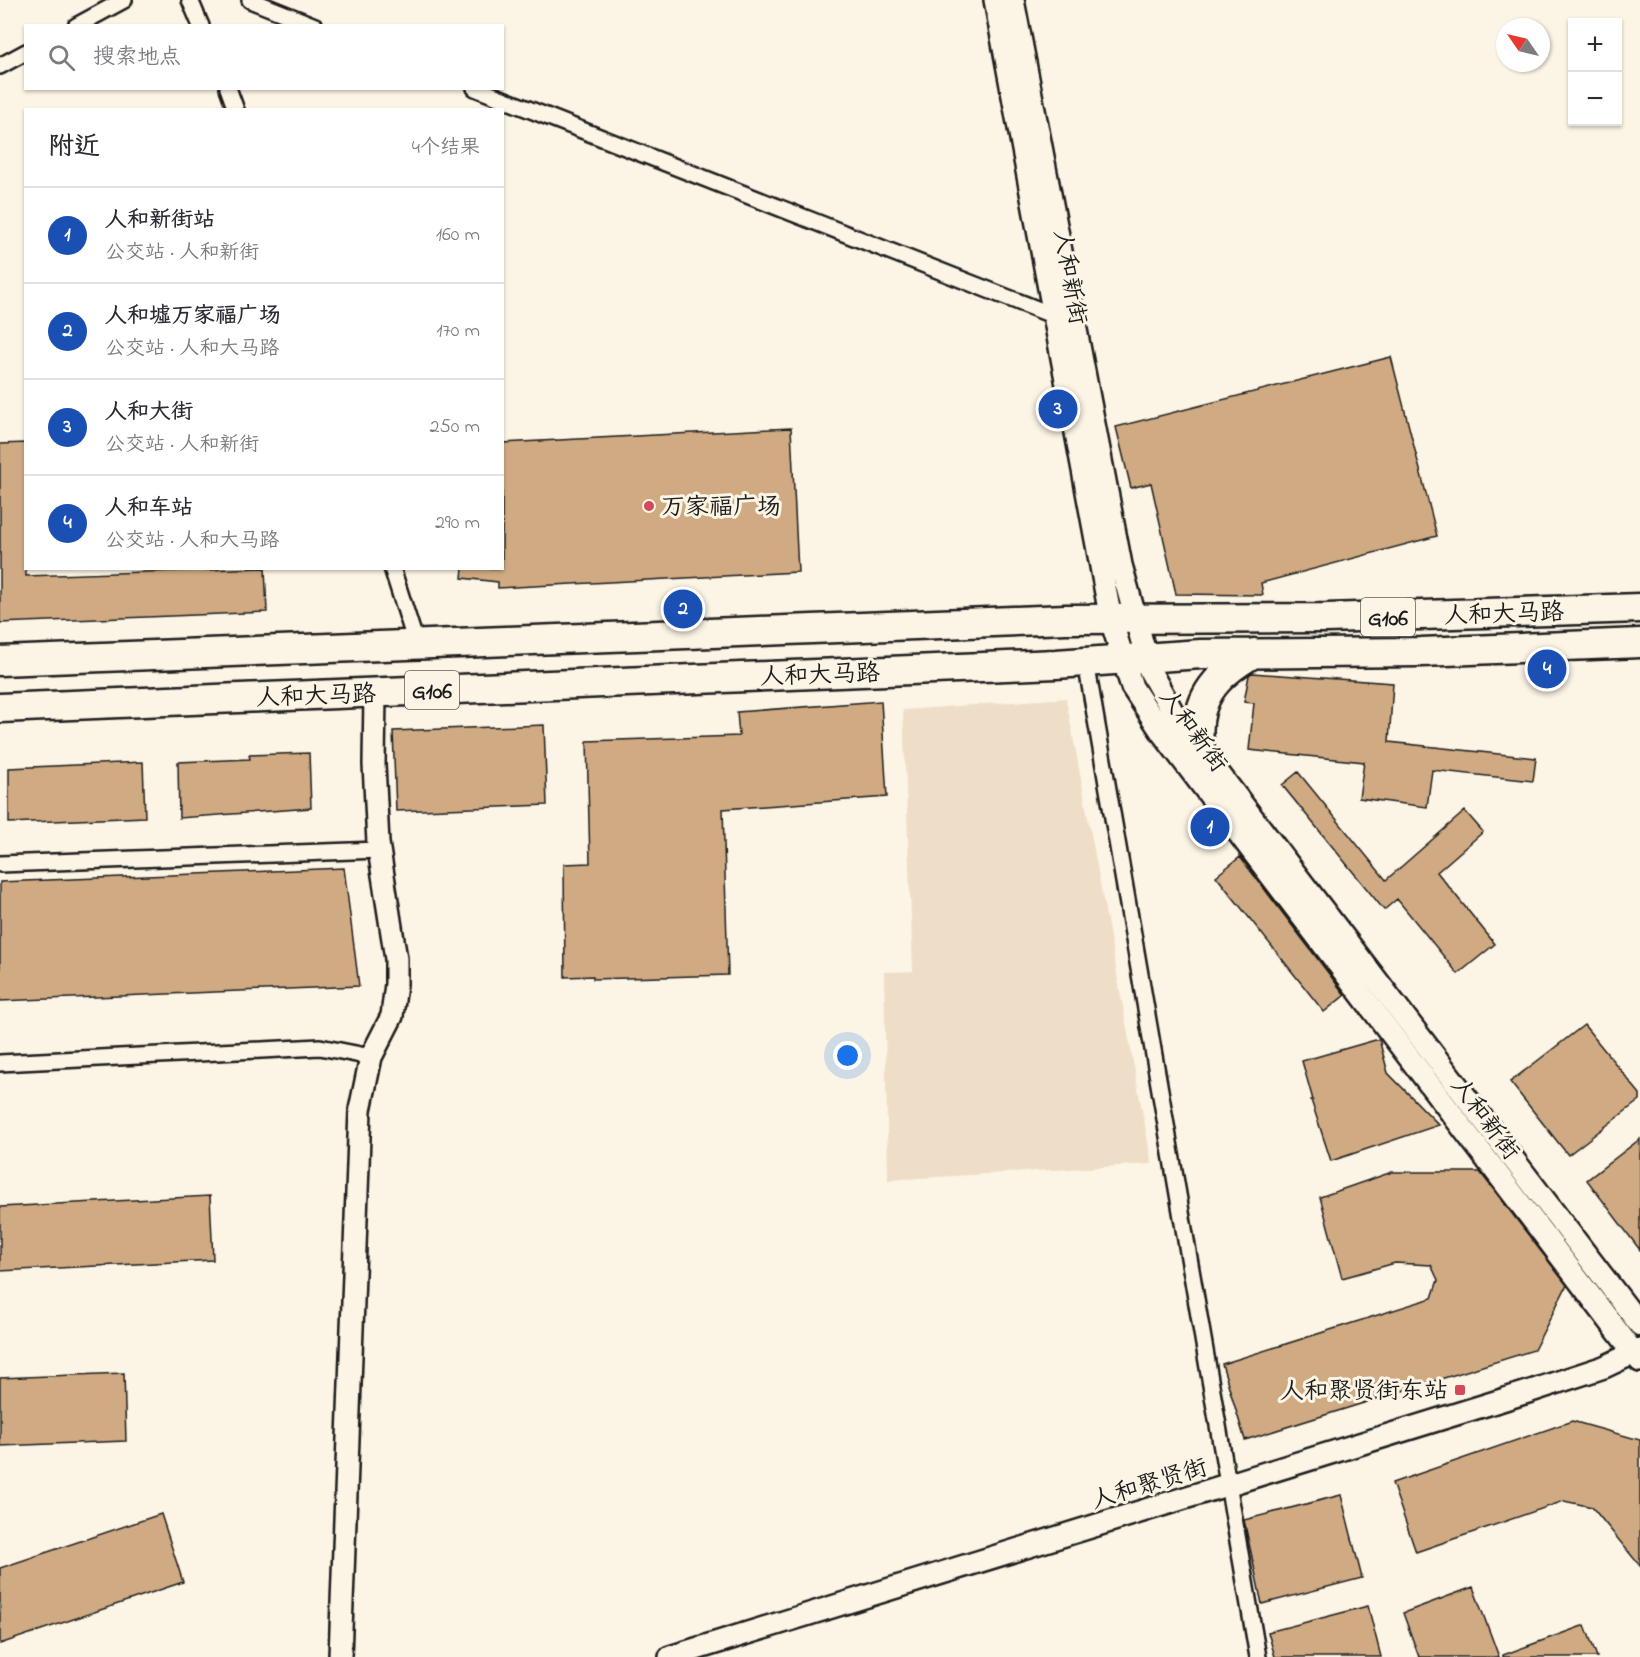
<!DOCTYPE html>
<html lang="zh">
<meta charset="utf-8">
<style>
:root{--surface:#fff;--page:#f2f2f3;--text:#2b2b33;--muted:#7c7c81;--line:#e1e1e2;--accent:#111827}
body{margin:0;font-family:"Indie Flower","LXGW WenKai TC",sans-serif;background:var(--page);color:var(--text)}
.controls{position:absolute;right:18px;top:18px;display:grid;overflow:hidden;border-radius:0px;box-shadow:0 2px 4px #0004}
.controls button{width:54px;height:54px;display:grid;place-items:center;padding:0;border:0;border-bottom:2px solid var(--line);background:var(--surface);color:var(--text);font:30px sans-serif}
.compass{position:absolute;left:1496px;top:18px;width:54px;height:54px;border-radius:50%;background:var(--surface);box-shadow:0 2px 4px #0004;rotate:304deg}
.you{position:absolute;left:848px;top:1056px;width:21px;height:21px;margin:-15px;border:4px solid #fff;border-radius:50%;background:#1a73e8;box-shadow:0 0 0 9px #1a73e833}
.badge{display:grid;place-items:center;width:39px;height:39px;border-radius:50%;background:var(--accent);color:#fff;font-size:20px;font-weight:700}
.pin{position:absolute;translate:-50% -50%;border:3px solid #fff;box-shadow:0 2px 6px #0006}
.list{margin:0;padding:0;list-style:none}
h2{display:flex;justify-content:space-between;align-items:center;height:78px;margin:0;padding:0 24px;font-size:26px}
h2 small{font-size:20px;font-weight:400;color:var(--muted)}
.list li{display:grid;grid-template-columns:39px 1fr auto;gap:18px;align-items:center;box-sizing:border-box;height:96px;padding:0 24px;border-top:2px solid var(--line)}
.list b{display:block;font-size:22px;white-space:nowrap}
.list p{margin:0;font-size:20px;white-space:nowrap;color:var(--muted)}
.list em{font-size:20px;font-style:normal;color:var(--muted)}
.icon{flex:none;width:33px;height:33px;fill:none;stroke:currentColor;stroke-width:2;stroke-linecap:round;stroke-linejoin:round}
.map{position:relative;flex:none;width:1640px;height:1657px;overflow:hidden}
.search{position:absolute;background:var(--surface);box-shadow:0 2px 4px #0004;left:24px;top:24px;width:480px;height:66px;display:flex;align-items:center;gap:15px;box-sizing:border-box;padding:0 21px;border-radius:0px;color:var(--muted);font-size:22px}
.panel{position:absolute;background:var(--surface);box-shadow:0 2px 4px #0004;left:24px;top:108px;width:480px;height:462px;border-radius:0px}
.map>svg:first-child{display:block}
</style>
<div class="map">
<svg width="1640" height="1657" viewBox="0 0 1640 1657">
<rect width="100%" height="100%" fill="#fcf5e5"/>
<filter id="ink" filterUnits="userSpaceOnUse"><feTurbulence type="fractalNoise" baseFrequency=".0167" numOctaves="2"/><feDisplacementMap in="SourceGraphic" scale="12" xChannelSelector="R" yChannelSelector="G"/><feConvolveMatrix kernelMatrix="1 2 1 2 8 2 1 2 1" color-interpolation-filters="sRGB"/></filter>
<g filter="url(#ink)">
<path fill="#efdec7" d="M1066,698L1152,1164L888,1180L884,972L913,971L903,710Z"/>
<path fill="#d0aa82" stroke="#1c1c1c" stroke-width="1.5" d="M1391,357L1437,536L1261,583L1263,595L1176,594L1151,483L1131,488L1116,427Z
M791,428L798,572L498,588V582L462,578L463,568H502V443Z
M26,443V576L265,568L267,612L0,623V444Z
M1252,673L1393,683L1389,742L1536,758L1533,781L1432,770L1427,807L1359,798L1364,762L1249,750L1254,703L1244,702L1249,675Z
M881,701L887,797L723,809L728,975L593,979V976L565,977L564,864L590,863L587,741L739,736L737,712Z
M544,725L547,805L396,811L393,731Z
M309,753L311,808L179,818L178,762L250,759L249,755Z
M143,762L145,817L9,823V768Z
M1298,772L1386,880L1465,811L1483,832L1437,872L1495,944L1458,974L1397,899L1384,910L1282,785Z
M1240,857L1345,995L1324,1012L1216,876Z
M344,868L359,986L0,1001V882Z
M1584,1025L1640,1094V1100L1568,1155L1510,1082Z
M1379,1039L1388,1073L1439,1125L1331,1161L1311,1100H1313L1302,1061Z
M1640,1139V1250L1587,1180Z
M1392,1172H1480L1567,1285L1534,1350L1245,1440L1222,1364L1432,1298L1438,1280L1431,1265L1395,1263L1342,1278L1320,1197Z
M210,1196L213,1260L0,1271V1207Z
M124,1373L126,1441L0,1446V1378Z
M1572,1421L1640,1440V1566L1592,1507L1564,1501L1416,1552L1392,1483Z
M1341,1495L1362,1578L1262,1604L1244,1520Z
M161,1514L183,1582L0,1644V1568Z
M1473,1587L1499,1657H1419L1403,1613Z
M1368,1606L1381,1657H1275L1268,1632Z
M1585,1625L1597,1657H1503V1655Z"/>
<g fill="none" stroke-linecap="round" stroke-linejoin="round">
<g stroke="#1c1c1c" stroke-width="20">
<path id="street" d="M190,0L201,26
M250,0L315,26
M76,26L124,0
M0,66L26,52
M228,88L236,110
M475,88L1052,315
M392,568L416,643
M1086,662L1258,1657
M0,864L379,850
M0,1063L320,1047L371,1057"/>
</g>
<g stroke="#1c1c1c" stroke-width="26">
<path id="secondary" d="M995,0L1111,620L1132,687L1163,734L1640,1361
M1013,0L1121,565L1150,671L1175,716L1640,1325
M340,1657L360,1110L371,1057L392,1016L396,984V959L378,843L374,764L375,693
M670,1657L1531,1391L1604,1367L1640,1350"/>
</g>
<g stroke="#1c1c1c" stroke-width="33">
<path id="highway" d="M0,661L1066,619L1326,618L1640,608
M0,708L1056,664L1201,654L1421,652L1640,643
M1200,749C1192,701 1215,675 1254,653"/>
</g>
<use href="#street" stroke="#fcf5e5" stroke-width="15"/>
<use href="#secondary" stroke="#fcf5e5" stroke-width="21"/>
<use href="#highway" stroke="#fcf5e5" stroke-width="28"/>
</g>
</g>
<g fill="#d1495b" stroke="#fcf5e5" stroke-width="2">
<circle cx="649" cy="506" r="6"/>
<rect x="1454" y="1384" width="12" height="12" rx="3"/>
</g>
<g text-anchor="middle" stroke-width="6" stroke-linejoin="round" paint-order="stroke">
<g fill="#fcf5e5" stroke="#5f5d58" stroke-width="1.5">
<rect x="1361" y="598" width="54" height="38" rx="4.5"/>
<rect x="405" y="671" width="54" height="38" rx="4.5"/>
</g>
<g font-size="22" font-weight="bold" fill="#1c1c1c">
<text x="1388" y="625">G106</text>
<text x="432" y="698">G106</text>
</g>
<g font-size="24" fill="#1c1c1c" stroke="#fcf5e5">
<text transform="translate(1071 277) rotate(80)" y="8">人和新街</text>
<text transform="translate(1504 613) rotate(-2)" y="8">人和大马路</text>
<text transform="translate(820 674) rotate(-2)" y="8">人和大马路</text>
<text transform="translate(316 695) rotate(-2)" y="8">人和大马路</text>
<text transform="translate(1194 730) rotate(54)" y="8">人和新街</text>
<text transform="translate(1486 1118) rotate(53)" y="8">人和新街</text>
<text transform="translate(1149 1483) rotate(-17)" y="8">人和聚贤街</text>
</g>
<g font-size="24" fill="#1c1c1c" stroke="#fcf5e5" text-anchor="start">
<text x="661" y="514">万家福广场</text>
<text x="1448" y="1398" text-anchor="end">人和聚贤街东站</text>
</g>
</g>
</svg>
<div class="controls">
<button>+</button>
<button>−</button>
</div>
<svg class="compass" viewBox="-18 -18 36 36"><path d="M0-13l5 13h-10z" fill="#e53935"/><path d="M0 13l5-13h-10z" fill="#7c7c81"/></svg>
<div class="you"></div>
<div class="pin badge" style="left:1210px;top:827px;background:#1a4fb4">1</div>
<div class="pin badge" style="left:683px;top:609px;background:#1a4fb4">2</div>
<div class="pin badge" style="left:1058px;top:409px;background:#1a4fb4">3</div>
<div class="pin badge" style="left:1547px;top:669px;background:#1a4fb4">4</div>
<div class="search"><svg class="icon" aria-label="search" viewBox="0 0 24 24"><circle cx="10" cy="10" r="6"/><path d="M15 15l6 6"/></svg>搜索地点</div>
<section class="panel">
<h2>附近<small>4个结果</small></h2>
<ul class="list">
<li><span class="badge" style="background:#1a4fb4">1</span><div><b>人和新街站</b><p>公交站 · 人和新街</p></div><em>160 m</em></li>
<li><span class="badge" style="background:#1a4fb4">2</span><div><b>人和墟万家福广场</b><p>公交站 · 人和大马路</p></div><em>170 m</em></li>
<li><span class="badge" style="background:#1a4fb4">3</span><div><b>人和大街</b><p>公交站 · 人和新街</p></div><em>250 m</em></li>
<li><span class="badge" style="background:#1a4fb4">4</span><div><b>人和车站</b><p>公交站 · 人和大马路</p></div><em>290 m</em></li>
</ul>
</section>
</div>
